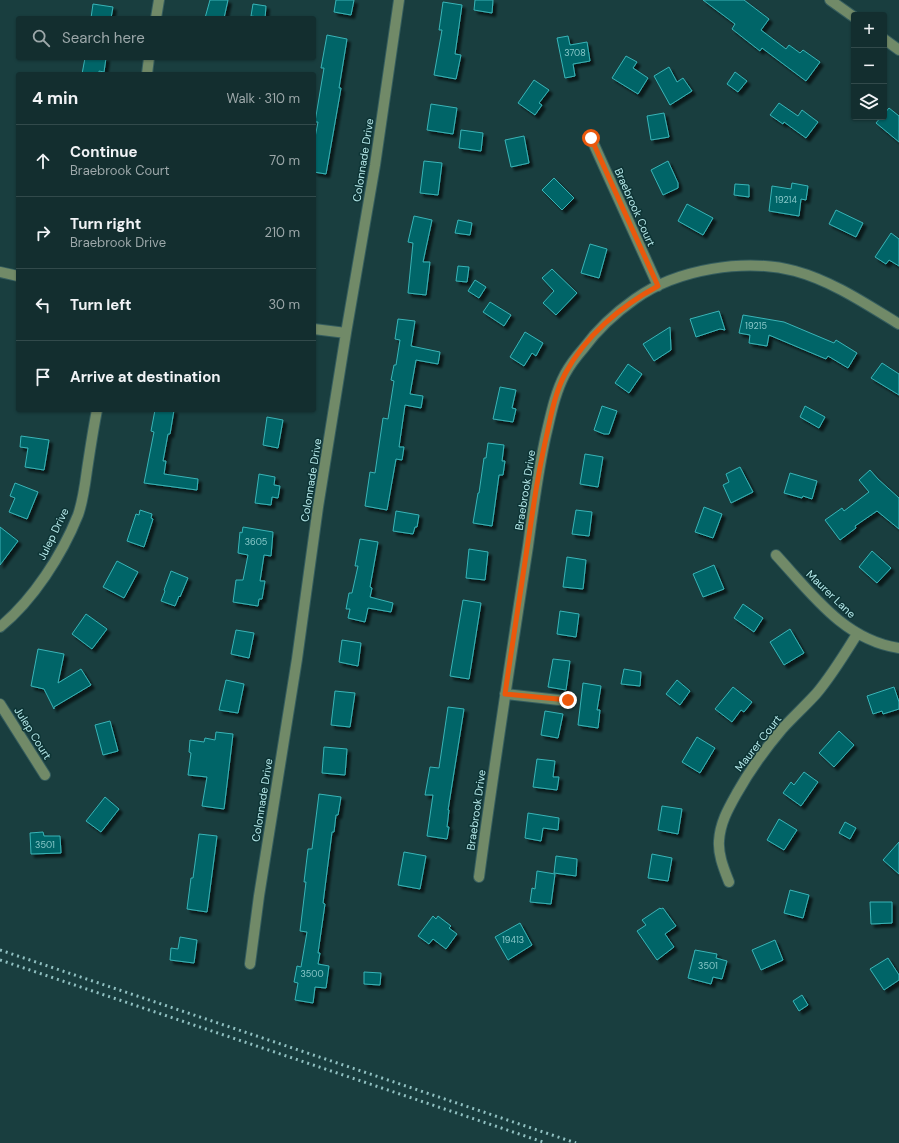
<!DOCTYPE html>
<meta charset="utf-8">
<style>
:root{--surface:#132e2f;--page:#203a3b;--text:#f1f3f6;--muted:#9da8aa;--line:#324a4b}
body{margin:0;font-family:"DM Sans",sans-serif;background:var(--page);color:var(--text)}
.controls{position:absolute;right:12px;top:12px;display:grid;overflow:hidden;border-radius:4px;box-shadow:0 1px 3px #0004}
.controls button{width:36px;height:36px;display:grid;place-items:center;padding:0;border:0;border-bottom:1px solid var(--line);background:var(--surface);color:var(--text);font:20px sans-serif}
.stop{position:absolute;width:12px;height:12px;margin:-9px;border:3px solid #ea580c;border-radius:50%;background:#fff}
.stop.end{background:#ea580c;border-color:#fff;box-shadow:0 1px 4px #0008}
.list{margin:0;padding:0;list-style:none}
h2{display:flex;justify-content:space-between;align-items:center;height:52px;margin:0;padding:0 16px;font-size:17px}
h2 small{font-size:13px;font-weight:400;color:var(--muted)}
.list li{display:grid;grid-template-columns:26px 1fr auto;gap:12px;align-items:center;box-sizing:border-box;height:72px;padding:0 16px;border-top:1px solid var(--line)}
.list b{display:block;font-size:15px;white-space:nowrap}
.list p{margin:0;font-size:13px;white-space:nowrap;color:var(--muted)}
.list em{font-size:13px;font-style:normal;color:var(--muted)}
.icon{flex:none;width:22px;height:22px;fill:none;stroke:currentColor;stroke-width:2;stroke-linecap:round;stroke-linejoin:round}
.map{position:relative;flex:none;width:899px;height:1143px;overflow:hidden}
.search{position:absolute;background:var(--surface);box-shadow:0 1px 3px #0004;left:16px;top:16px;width:300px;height:44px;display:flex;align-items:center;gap:10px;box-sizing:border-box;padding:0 14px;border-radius:4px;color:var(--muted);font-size:15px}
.panel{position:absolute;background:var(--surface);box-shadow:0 1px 3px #0004;left:16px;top:72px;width:300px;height:340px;border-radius:4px}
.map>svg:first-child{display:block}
</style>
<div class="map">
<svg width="899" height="1143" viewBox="0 0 899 1143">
<defs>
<filter id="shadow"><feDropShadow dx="3.5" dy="3.5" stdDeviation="1" flood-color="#0009"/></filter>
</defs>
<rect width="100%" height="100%" fill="#193e3f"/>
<path fill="#006568" stroke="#39b4b7" filter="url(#shadow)" d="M210,0H228L224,18H205Z
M336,0H354L351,15L334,12Z
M475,0H493L492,13L474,10Z
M703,0H744L769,19L761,30L786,49L789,45L800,53L803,50L820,62L806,81L762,48L760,51L732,29L735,24Z
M443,2L462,5L455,54L461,55L456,79L434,75L442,30H439Z
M93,4L113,7L111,18H91Z
M253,4L266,6L265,18L251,16Z
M327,35L347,39L339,88H341L326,174L314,172V143L318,122H315L324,68H321Z
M568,36L570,45L587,42L590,61L573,64L575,76L565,78L557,38Z
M626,56L637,62L633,68L648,78L638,94L612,78Z
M85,58H106L104,72L99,71V74H82Z
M669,67L677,82L683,78L692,91L670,105L654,76Z
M735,72L747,81L738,92L727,84Z
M534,80L549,90L539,103L542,105L535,115L518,103Z
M779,103L798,116L802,110L818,122L806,138L784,122L783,124L770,115Z
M431,104L457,108L453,134L427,130Z
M889,108L899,116V142L876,123L881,117H884V114Z
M664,113L669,137L651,140L647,116Z
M461,130L483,133L481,151L459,148Z
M524,136L529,163L511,167L505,140Z
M424,161L442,163L438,195L420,193Z
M668,161L678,183V188L663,195L651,170Z
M554,178L574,198L562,210L542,190Z
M792,183L808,186L806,200L801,199L799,216L769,211L772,186L791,189Z
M735,184L749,185V197L734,195Z
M687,204L713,218L703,235L678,221Z
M836,210L863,223L856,237L829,224Z
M414,216L432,220L423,262H430L426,295L408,293L413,243L408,242Z
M458,220L472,223L470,235L455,233Z
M891,233L899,239V266L889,260L886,264L875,257Z
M590,244L607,249L599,278L581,273Z
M458,266L469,267L467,282L456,281Z
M552,269L577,293L556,315L543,303L554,291L542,278Z
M475,280L486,287L479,298L468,291Z
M490,302L511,315L504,326L483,312Z
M719,311L725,330L720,329L696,337L690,319Z
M743,315L784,322L834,343L836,340L857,353L848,368L828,356L826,359L769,335L767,346L749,343L750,335L739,333Z
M398,319L415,321L411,346L440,352L438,364L416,360L410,394L423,396L421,408L405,405L399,447H404L402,460L396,459L387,510L365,506L370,472L375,473L383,418L388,419L394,381L391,380L394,365H396L400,340L395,339Z
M670,327L671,350L654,361L643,344Z
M525,332L543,343L536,356L532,353L524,366L510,357Z
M882,363L899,374V395L871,378Z
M628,364L642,374L629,393L615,383Z
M500,387L516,390L512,408L516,409L513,422L493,419Z
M602,406L617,411L609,434H604L594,430Z
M805,406L825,417L819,428L800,417Z
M155,410H174L170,434H168L163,461H166L164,474L198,479L197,490L144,483L154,432L151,431Z
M267,417L283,420L278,448L263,445Z
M21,436L49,440L44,470L25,467L28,448L20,447Z
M488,443L504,445L502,461H505L503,475H499L492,526L473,523L478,493H479L484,458H486Z
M585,454L603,457L598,487L580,484Z
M740,467L753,492L731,503L723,485L729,482L726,474Z
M870,470L878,479L899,498V529L877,511L855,526L856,528L840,540L825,520L842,508L844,511L869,492L859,480Z
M790,473L817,481L812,499L803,496L802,498L784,493Z
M259,474L275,477L274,485L280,486L278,498L272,497L271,505L255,503Z
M15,483L38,492L27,519L9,512L15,498L10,496Z
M704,507L722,514L713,538L695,532Z
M140,510L152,514L151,518L153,519L144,547L127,541L136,514L139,515Z
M576,510L592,512L589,536L572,534Z
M396,511L419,515L417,527H415L413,534L393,531Z
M0,527L18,541L0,565Z
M243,527L273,532L271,556L264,555L260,581H265L262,599H259L258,606L233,602L236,580H243L248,555L238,553L240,532L242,533Z
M360,539L378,542L370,587L372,588L370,597L393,603L391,612L368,608L365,622L348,618L350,609H346L349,593H352L358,566H355Z
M469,549L488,552L485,580L466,578Z
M872,551L891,568L877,583L859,567Z
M567,557L586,560L583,589L563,587Z
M117,561L138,572L124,598L103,587Z
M714,565L724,589L703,597L693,574Z
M171,571L188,578L180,597L179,596L175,606L161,601L165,591L164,590Z
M463,600L481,603L469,679L450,676Z
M743,604L763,618L754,632L734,618Z
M560,611L579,614L576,637L557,634Z
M86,614L107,629L92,649L72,634Z
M790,629L804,653L784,665L770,642Z
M236,630L254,633L249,658L231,654Z
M342,640L361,643L358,666L339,662Z
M38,649L64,654L58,683L81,669L91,685L54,707V709L44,689L31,686Z
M553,659L570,661L566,690L548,687Z
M624,669L641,672L640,686L621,684Z
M226,680L244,684L238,713L219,710Z
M677,680L690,691L680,705L666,694Z
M583,683L601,686L597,710H600L598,728L578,725Z
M733,687L752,702L744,712L741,710L732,722L715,709Z
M894,687L899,702V709L883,714L882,711L873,714L867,696Z
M335,691L355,693L350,727L331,725Z
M448,707L464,709L448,810H449L447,827H449L447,839L427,836L433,795H425L430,767L439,768Z
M545,711L563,714L558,738L541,735Z
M110,721L118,751L103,755L95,725Z
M839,731L854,745L834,767L819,753Z
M216,732L233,734L224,809L202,806L207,777L188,775L191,753L189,752L190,740L204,742L205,738L215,740Z
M697,737L715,748L700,773L682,762Z
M324,747L347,749L345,775L322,773Z
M537,759L555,761L553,777H559L557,790L533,787Z
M804,772L818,782L801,806L783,793L791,782L794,785Z
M319,794L341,797L338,815H336L334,832H332L323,903L325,904L318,953H320L318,964L329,966L326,988L315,987L313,1003L295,1000L298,983L294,982L297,966L301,967L307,932L300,931L306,882H304L308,849H312Z
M105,797L119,809L101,832L86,821Z
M662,806L682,809L678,834L658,830Z
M528,813L559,818L558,830L543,828L541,841L525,838Z
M779,819L797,830L784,850L767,840Z
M845,822L856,828L850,839L839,833Z
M43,832L44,836H60L61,853L31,854L30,833Z
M199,834L217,836L207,912L187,909L191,878H193Z
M899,842V874L883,860Z
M404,852L426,856L420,889L398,885Z
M652,854L672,858L668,881L648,878Z
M556,856L577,859L576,876L554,873Z
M537,871L555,874L551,904L530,902L532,888L535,889Z
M790,890L809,895L803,918L784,913Z
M870,902H892V923L871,924Z
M660,908L661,909L663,908L676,926L665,934L674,947L657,960L637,931L646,925L642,920Z
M433,916L436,919L438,916L451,926L449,928L457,934L446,949L433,939L429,944L418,936Z
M520,923L532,945L508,960L495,937Z
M180,937L197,940L194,963L170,960L171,948L178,949Z
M775,940L783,960L761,970L752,950Z
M695,950L717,954L716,958L727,961L722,979L713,977L711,984L688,978Z
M888,958L899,975V980L884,990L870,969Z
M364,972L381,973L380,985L364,984Z
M802,995L808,1005L799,1011L793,1001Z"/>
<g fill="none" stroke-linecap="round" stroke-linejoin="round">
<g stroke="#355d5e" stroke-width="12">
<path id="minor" d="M830,0L854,17
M156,18L159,0
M884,39L899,50
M147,74L149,58
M591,138L658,286
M0,272L18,276
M314,329L346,333
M776,555C811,593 844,640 899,648
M0,627C33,600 62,555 78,515C83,501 85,485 87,470C90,450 93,430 97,410
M505,694L568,701
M0,704L45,775
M479,877C494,766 511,656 528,546C533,509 538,471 546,435C551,414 555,393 565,374C570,365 576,357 583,349C597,330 615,313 635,299C677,269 745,258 795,271C832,281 866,304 899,324
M729,882C724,869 718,855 719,841C720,823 728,809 737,793C750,770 765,749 782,729C793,717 805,706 816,694C832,675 844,655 857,634
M250,964L259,896L297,659L318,507L346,333L375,165L399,0"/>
</g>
<use href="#minor" stroke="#718a68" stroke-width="10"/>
<path stroke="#90c0c1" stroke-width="3" stroke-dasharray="2 4" stroke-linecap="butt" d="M0,950L576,1143
M0,960L546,1143"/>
</g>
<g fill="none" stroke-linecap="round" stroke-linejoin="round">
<path stroke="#ea580c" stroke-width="5" d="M568,700L505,694C514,632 524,570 533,509C537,482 542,455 548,429C552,410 556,391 565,374C585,336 621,306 658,286L591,138"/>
</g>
<g text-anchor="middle" stroke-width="3" stroke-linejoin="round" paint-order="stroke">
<g font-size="9" fill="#89c9ca">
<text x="575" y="56">3708</text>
<text x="786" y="203">19214</text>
<text x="756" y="329">19215</text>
<text x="256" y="545">3605</text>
<text x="45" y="848">3501</text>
<text x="513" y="943">19413</text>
<text x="708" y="969">3501</text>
<text x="312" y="977">3500</text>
</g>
<g font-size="11" fill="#b7eaeb" stroke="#0d3435">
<text transform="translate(363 160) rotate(-81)" y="4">Colonnade Drive</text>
<text transform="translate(635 207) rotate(66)" y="4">Braebrook Court</text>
<text transform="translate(311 480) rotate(-81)" y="4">Colonnade Drive</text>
<text transform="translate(525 490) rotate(-81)" y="4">Braebrook Drive</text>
<text transform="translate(53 534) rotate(-64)" y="4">Julep Drive</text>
<text transform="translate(831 594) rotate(44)" y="4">Maurer Lane</text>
<text transform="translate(33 733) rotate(58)" y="4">Julep Court</text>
<text transform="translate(758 743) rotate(-52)" y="4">Maurer Court</text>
<text transform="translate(262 800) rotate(-81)" y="4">Colonnade Drive</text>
<text transform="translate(476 810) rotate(-82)" y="4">Braebrook Drive</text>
</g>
</g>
</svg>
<div class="controls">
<button>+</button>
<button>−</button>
<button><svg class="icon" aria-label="layers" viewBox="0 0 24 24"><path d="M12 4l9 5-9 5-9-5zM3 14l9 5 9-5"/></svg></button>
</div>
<div class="stop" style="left:591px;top:138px"></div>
<div class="stop end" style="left:568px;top:700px"></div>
<div class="search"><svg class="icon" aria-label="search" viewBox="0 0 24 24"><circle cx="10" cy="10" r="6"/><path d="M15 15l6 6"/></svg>Search here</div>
<section class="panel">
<h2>4 min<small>Walk · 310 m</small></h2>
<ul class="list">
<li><svg class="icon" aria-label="ahead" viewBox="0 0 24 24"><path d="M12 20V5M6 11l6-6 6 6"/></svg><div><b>Continue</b><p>Braebrook Court</p></div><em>70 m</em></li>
<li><svg class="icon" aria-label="right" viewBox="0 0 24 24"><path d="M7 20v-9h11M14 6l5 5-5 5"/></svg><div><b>Turn right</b><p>Braebrook Drive</p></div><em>210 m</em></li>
<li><svg class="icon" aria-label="left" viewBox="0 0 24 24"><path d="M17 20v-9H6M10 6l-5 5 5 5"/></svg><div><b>Turn left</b></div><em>30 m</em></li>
<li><svg class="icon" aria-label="arrive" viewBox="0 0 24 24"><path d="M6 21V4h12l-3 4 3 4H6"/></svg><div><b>Arrive at destination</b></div></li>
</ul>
</section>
</div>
